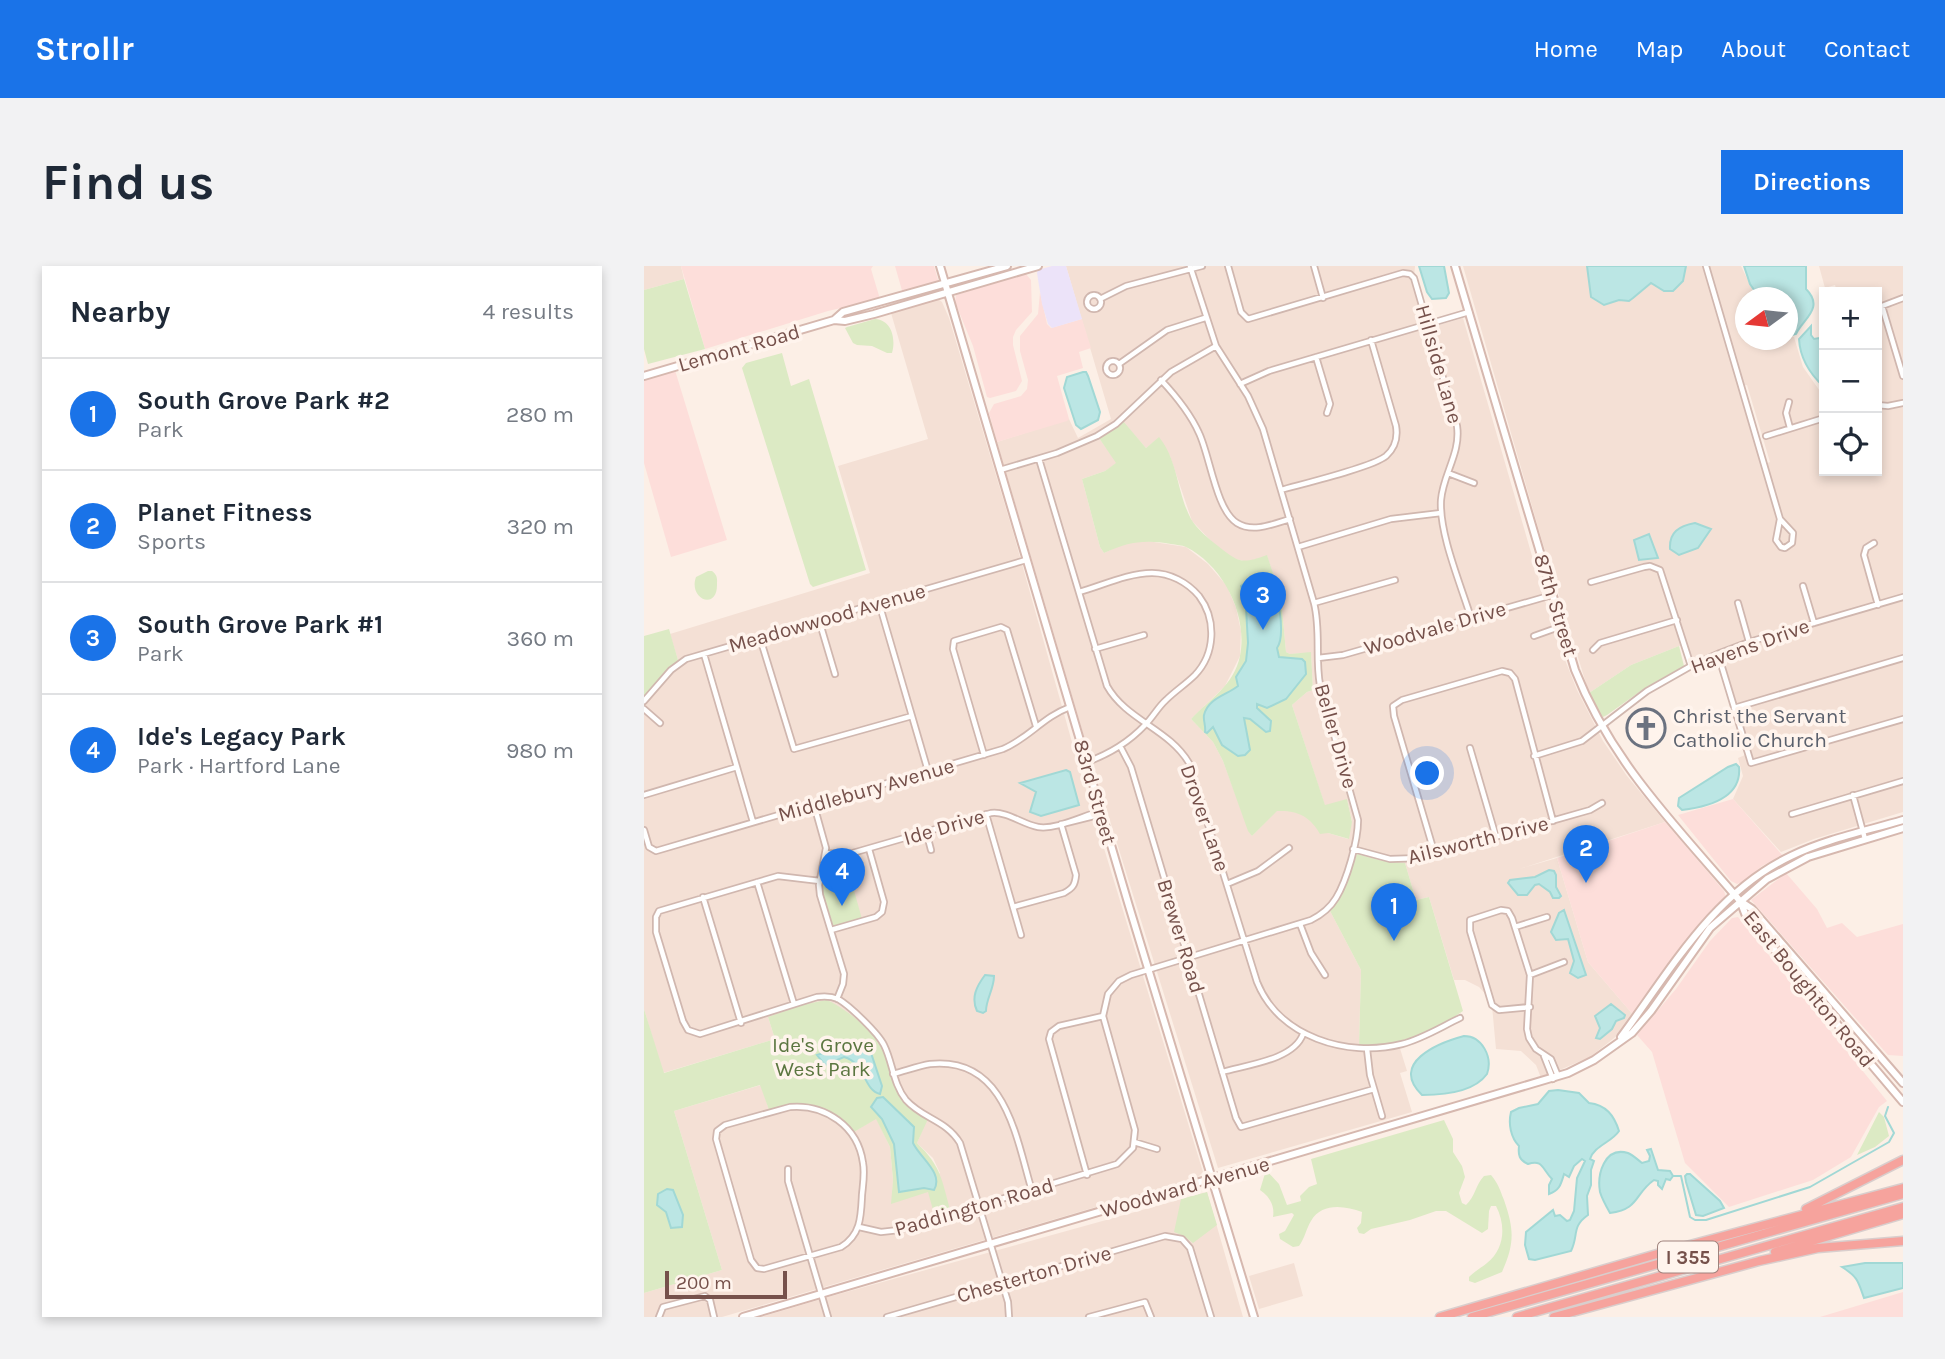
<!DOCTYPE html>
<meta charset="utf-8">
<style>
:root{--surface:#fff;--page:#f2f2f3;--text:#1f2937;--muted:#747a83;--line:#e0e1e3;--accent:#1a73e8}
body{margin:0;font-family:Karla,sans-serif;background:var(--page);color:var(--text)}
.controls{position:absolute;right:21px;top:21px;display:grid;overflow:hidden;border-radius:0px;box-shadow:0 4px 10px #0003}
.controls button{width:63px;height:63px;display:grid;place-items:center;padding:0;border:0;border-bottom:2px solid var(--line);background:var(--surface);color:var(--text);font:35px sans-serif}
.compass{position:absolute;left:1091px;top:21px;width:63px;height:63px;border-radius:50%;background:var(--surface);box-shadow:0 4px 10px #0003;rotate:255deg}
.scale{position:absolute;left:21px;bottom:18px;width:122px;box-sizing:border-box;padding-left:7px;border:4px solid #76514b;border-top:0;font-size:19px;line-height:24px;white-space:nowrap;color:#76514b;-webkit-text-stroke:5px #fff4ed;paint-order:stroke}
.you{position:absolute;left:784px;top:508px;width:24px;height:24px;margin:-18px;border:5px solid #fff;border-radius:50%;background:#1a73e8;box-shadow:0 0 0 10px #1a73e833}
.badge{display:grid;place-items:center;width:46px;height:46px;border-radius:50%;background:var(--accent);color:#fff;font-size:23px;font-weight:700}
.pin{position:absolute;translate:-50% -58px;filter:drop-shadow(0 2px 4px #0008)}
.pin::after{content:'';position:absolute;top:37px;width:24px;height:21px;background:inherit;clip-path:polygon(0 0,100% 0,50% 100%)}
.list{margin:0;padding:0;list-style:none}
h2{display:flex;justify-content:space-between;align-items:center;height:91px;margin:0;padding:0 28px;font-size:30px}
h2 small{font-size:23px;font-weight:400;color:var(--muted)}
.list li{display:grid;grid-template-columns:46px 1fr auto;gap:21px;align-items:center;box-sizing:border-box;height:112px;padding:0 28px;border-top:2px solid var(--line)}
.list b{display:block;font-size:26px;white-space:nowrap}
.list p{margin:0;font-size:23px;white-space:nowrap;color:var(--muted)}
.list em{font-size:23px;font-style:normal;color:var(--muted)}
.icon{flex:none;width:38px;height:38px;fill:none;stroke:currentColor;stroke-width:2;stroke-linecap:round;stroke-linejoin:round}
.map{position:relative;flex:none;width:1259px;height:1051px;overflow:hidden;border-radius:0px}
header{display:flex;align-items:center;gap:42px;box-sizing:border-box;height:98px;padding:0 35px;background:var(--accent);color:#fff}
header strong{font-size:33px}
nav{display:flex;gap:38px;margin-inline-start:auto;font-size:24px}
.intro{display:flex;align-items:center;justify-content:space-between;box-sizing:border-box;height:168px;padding:0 42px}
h1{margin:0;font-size:49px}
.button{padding:18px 32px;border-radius:0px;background:var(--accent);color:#fff;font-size:24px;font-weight:700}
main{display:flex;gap:42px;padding:0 42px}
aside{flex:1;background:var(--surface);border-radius:0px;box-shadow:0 4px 10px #0003}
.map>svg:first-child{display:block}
</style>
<header>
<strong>Strollr</strong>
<nav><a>Home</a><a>Map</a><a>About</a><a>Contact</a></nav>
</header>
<div class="intro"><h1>Find us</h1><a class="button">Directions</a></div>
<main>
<aside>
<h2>Nearby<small>4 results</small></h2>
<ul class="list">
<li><span class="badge">1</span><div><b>South Grove Park #2</b><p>Park</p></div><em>280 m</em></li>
<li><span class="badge">2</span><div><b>Planet Fitness</b><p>Sports</p></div><em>320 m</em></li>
<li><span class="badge">3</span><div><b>South Grove Park #1</b><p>Park</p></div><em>360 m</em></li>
<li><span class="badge">4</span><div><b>Ide's Legacy Park</b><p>Park · Hartford Lane</p></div><em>980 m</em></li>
</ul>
</aside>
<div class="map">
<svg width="1259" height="1051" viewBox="0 0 1259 1051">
<rect width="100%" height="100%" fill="#fcefe6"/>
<path fill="#f4e0d5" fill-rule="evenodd" d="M0,0H37L40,13L0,24Z
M422,0H771L770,12L788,61L819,52L911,369L933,424L959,475L983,510L1021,556L875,603L913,592L944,696L991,751L974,769L946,791L897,812L892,799L877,785L852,783L848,740L844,731L835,721L821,714H810L785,631L772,634L761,597L739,595L713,588L697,630L686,645L717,704L715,779L734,780L754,776L763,805L756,807L768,846L574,902L444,484L353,176L425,153L434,172L467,153ZM478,155L502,182L515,172L526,190L548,255L569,277L588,292L603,296L623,290L637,331L642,386L646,388L667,387L669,424L663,426L648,439L681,540L703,534L708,555L704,573L684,567L671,559L660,548L646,544H633L608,570L605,565L579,495L569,476L547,453L581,420L596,390L597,365L592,342L583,320L564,298L542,281L497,274L479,278L460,287L456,281L438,213L461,205L473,197L455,172Z
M819,0H1097L1112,31L1101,32V74H1143L1144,70L1150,71L1159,101L1178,128L1180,138V205H1233V26H1193L1191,19L1181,22L1175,0H1259V546L1170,573L1137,586L1089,533L1099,510L1094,492L1101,489L1070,386L1052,394L1047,391L1043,378L1035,380L987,399L945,427L896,268ZM1103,119L1126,196L1121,198L1098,120Z
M294,33L298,36L305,52L369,266L433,494L559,906L554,911L78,1051H0V1027L78,1004L30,845L117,819L125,844L148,838L173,840L190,848L210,866L232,852L246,881L249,914L248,937L296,907L289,892L273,877L283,853L261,838L250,821L124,751L131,773L19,807L0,743V431L34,394L26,368L226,307L194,200L284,173L247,47Z
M563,926L599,1051H117L188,1030Z
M650,997L659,1030L615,1043L605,1010Z"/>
<path fill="#fddeda" d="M37,0H229L227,3L236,33L184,45L61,83Z
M251,0H290L295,17L259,28Z
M381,7L387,14L388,46L372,64L369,71V79L378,115L372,125L346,132L343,131L329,80L311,36L312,29Z
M396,26L403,58L407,62L438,53L447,82L435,86L439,102L413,110L425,153L423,155L353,176L345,147L350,138L377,130L383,123L384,114L376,85V70L394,48Z
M30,101L83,274L27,291L0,197V110Z
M1089,533L1139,590L1118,600L1099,616L1093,618L1087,615L1034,549Z
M1021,556L1080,625L1082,631L1041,677L991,751L944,696L913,592Z
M1142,607L1173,643L1183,662L1198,657L1213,671L1259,658V790L1244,789L1107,634Z
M1094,651L1243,835L1235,841L1207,891L1169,914L1085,941L1041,897L1008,786L993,769L1032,723L1066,675L1088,652Z
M1259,1026V1051H1176Z"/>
<path fill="#ece3f9" d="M408,0H422L438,53L408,62L404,58L398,38L393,7L394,4Z"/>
<path fill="#dceac4" d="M40,13L61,83L4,98L0,83V24Z
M231,53C248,54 252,73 248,87H243L228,80L213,79L209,77L201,62L203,61Z
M138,87L147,120L165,113L222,304L169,321L166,318L98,102L102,97Z
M479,155L502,182L515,171C534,194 533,227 547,253C553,263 565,273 574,280C595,297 598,298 623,289L637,331L642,386L646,388L667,386L669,424L663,426L648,439L681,539L703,533L708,556L705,573L684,567L676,568C666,550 653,544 633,545L608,570L604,565L579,495L569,476L547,453C565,434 590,419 596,390C604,350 580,300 542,281C538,279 532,279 527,278C501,273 483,276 460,287L456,281L438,213L461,205L472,197L455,172Z
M64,305H68C74,310 73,312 73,319C73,345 44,333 52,311Z
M25,363L34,394L0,431V370Z
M1035,380L1040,400L1001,422L963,449L959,451L956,448L945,427L987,399Z
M713,588L739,595L761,597L772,634L785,631L819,745C788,767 753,780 715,780L717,704L686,645L697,630Z
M179,614L206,618L209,621L218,653L195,660L189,659L179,628Z
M182,734C198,739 232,767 239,783C253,816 246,833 284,853L273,877C298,901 298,915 307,947L291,951L284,926L247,938L249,914L246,881L232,853L210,866C185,836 160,835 125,844L116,819L30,845L78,1004L0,1027V743L20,807L131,773L124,751L158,739Z
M1235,846L1240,851L1245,870L1231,881L1213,889Z
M800,854L809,873V886L818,900L821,911L815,927L818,937L822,939C831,931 832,918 840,910L847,909C854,917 856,924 860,934C870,963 871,977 858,1006L831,1017L825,1015V1011C831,1005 837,1002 843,997C861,983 862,959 852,940H847L845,945L844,963L838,967L802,945H792L766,954L727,963L720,968L715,967L713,962L717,957L718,946C701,940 678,936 667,955C662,963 661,972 655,980L649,981L636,973L635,968L641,965L650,949L648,947L629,951C631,939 625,930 616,924L622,904L635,918L643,939L657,935L656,930L665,921L673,918L667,893Z
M563,926L573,959L549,977L540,970L530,966L537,933Z"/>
<path fill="#bbe6e4" stroke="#a1d8d5" stroke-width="2" d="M775,0H800L805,27L802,32L788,33L783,26Z
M943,0H1042L1039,15L1029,25H1020L1007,17L989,32L985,35L975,34L960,39L947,31Z
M1100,0H1162V23C1181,42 1159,53 1152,68L1144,70L1143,32L1115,31L1106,18Z
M1167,60V69L1170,73L1175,72L1178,76L1180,74V121C1167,109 1156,92 1155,73Z
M439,106H442L444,110L456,146L454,154L437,163L432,159L420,122L423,111Z
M1051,257L1067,263L1054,282L1035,289L1026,283C1025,266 1035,260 1051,257Z
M1005,268L1014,292L995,294L990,274Z
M624,308C634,319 642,370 633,382L635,391L658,393L661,396L662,408L642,433L623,442L613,438V442L627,455L626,465L622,466L606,453L600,452L606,484L601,489L594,490L578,479L569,461L563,467L561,466C562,460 559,454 560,449C564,432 583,429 594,420L592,411L602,395L604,377L602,342L597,320L609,312Z
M1092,498L1095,501C1098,532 1063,541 1038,544L1034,540L1035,532L1084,501Z
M422,504L426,506L435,539L397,550L386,546L392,526L376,517Z
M905,604L910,605L912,609V621L917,630L915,632H909L906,626L895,618L891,619L883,629H874L864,617L866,614L891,611Z
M920,644L942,709L934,712L926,707L930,695L924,673L912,674L907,666L915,647Z
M341,709L350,710C350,723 342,733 342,745L339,747L333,745C327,732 332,721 341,709Z
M967,738L981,749L980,752L972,755L968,763L956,773L952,772L956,762L951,750Z
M820,770C838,770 849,791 843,808C830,826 798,829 778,829C745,797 794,777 820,770Z
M213,776L222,780L227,787L238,820L236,828C219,824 222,797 200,791L181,799L173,789Z
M914,824L935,827L945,837C962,839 970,849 975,865C968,876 950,880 946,893L950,895L947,904V919L943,930L944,949C927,961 935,969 927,985L891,994L885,993L881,979L882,966L909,944L911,950L916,949L923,955L926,954L930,945L933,912L941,895L938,893L930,900L925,911L920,908C917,918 916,924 905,928V919L908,913C898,903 899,893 884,898C875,894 874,889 875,880C867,872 864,858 867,846L875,842L894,838L905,825Z
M239,831L270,861L269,877C276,892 300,907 290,924L280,922L255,926L250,878L238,853L227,841L233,832Z
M1007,883L1014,904L1026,905L1029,910L1026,914L1022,913L1018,923L1014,919V915L1010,914C990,928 996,943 966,947C962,940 958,933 956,926C953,909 960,880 984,887C989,889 994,894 998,897L1005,895L1006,890L1003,884Z
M1043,908H1046L1076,935L1080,942L1059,950L1052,949L1042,916L1041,910Z
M23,923L29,924L39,949L38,961L27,962L22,946L13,939L14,928Z
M1221,997H1259V1022L1220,1032C1214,1015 1214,1011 1198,1001Z"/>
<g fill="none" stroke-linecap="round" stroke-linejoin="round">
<path stroke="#a1d8d5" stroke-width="2" d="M1029,910H1037L1046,951L1051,954H1062L1166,921L1245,876L1250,867L1241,850L1244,841"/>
<g stroke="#d0b7af" stroke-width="8">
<path id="street" d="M584,0L597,46L604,53L759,7L766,8L770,12L813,160C817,187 799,208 797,234C795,268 817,319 827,352
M670,0L679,32
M1062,0L1136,253L1149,267L1148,277L1141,282L1137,281L1132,274L1136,253
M443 36a7 7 0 1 1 14 0a7 7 0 1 1-14 0Z
M1259,32L1238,40L1259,110
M456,33L482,20L558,0
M672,91L686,138L683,147
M462 102a7 7 0 1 1 14 0a7 7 0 1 1-14 0Z
M475,98L523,64L561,52
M517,114C532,130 546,147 555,167C566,190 572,244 593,257C609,267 629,258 646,253
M596,118L625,105L825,46
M1145,136L1142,147L1146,162
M1233,139L1244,140L1259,137
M1122,170L1180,152
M395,193L463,420C482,454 525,463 545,497L613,716C635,771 703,792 758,778C778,773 797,761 816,752
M356,204L413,187L453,170L472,158L527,106L572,80
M804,207L830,217
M637,224C658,218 729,201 742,190C751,182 754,172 752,160L727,74
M1230,277L1222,282L1220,289L1234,339
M654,281L747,253L797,247
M947,316L1000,301L1006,300L1016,304L1047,400
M1159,320L1170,357
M435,326C457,320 484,307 508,307C526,307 543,316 555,330C573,354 571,388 551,409C542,418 531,425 522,434C514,441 509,451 501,459C485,476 465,488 443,496
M235,337L284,505
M670,337L751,314
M1094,337L1105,376
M175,354L191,408
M890,370L918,360
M116,372L150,483L268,450
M451,383L500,369
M949,384L956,377L1033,354
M60,388L109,556
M1074,388L1107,497L1259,453
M674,392L699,389L908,329
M0,435L27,404L42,393L382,294
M1090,442L1259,392
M0,443L16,457
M476,480L487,501L592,852L597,861L730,823
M826,482L852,571
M340,489L309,383L310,375L357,361L363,364L392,460
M890,490L938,475L1003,425L1047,400L1076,387L1105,376L1259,331
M0,529L93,501
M1209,529L1221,573
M170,539L182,582L175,619L176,629L200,708L199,718L193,733
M342,548L377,669
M1148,548L1259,515
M418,558L458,548
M0,564L5,581L12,585L359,483C385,472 399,451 426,441
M282,565L287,584
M709,583L746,593L777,592L946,544L958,537
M182,587L205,588L347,547C363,545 378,558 394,561C412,564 438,550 457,545
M791,589L750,450L749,440L758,434L858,405L866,407L871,413L909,555
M176,615L134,610L15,645L12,651V666L39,755L44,764L56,768L173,731C180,730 187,730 194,733C206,740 234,767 240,779C249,797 249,818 262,834C279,853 302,854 316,877L364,1036L365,1051
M113,616L150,738
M583,618L614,605L645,582
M59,631L97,757
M369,641L420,627C429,622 431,619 432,609L417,558
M656,658L667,687L681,709
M871,661L903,651
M187,664L232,651L238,646L240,636L225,583
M886,709L920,696
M886,741L855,744L848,739L826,665V654L857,644L864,645L868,652L886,709L883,763L885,772L892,783L907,793L914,810
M723,783L726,809L738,850
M900,790L909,813
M578,806C602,799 650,794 659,768
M249,808C261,805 274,800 286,798C362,790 372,872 388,925
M146,841C181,838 214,860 219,897C221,907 219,918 218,929C217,950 217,969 197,981L120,1003L113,1002L107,994L72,873L73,865L81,859Z
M490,876L513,883
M144,903V915L184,1051
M443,909L405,773L407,766L415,760L459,750
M215,961L237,966L255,964L473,898L489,882L491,864L459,750L464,728L475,715L487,709L667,654C677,649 686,642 692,632C703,614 714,575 714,554L676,419C671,392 677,365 670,337L619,163L604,130L572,80L546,0
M15,1051L19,1041L61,1030L66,1034L70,1051
M243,1051L521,970L538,973L546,982L567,1051
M445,1051L501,1036L507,1051"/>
</g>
<g stroke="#d6b8af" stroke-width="10">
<path id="secondary" d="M296,0L485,640L610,1051
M811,0L931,404C968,497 1032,560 1096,635L1108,643L1259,817
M190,54L199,46L363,0
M0,110L190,54L201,55L230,48L394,0
M1097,637L1102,650L1138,693L1259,836
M977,771C1026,705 1069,627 1147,590C1182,573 1222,565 1259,554
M99,1051L924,807L950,794L988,767L1007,745L1066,662L1123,613L1164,591L1259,562"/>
</g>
<g stroke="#d9cecd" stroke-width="11">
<path id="highway" d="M1162,943L1259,894
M1131,986L1259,948
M796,1051L1020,986L1259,922
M828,1051L1259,928
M873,1051L1259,941
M910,1051L1115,995L1174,982L1259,975"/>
</g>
<use href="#street" stroke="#fff" stroke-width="4.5"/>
<use href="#secondary" stroke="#fff" stroke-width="6"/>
<use href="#highway" stroke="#f6a39d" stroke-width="8"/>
</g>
<defs>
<g id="church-ring" transform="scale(2.0125)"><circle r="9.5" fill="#fff4ed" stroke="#6b7280" stroke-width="1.5"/><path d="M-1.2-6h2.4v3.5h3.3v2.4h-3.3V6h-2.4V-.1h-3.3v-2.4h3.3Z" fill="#6b7280"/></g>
</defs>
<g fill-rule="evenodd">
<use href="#church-ring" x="1002" y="462"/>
</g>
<g text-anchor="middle" stroke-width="7" stroke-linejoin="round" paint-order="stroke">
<rect fill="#fff4ed" stroke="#9f827c" stroke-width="2" x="1014" y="975.5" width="60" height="31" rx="5"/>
<g font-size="19" font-weight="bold" fill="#76514b">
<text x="1044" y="998">I 355</text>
</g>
<g font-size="21" fill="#76514b" stroke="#fff4ed">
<text transform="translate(95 82) rotate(-16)" y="7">Lemont Road</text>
<text transform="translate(795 98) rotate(74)" y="7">Hillside Lane</text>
<text transform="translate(912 339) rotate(73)" y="7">87th Street</text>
<text transform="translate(183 352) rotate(-16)" y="7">Meadowwood Avenue</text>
<text transform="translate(791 362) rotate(-16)" y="7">Woodvale Drive</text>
<text transform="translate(1106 380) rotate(-20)" y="7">Havens Drive</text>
<text transform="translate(692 470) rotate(74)" y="7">Beller Drive</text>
<text transform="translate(222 524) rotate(-16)" y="7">Middlebury Avenue</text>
<text transform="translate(451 526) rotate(74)" y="7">83rd Street</text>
<text transform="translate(561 552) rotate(71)" y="7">Drover Lane</text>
<text transform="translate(300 561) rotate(-16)" y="7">Ide Drive</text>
<text transform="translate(834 574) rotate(-14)" y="7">Ailsworth Drive</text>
<text transform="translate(537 670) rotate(73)" y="7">Brewer Road</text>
<text transform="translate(1165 723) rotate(51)" y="7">East Boughton Road</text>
<text transform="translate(541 921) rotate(-16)" y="7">Woodward Avenue</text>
<text transform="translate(330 941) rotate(-16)" y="7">Paddington Road</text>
<text transform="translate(390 1008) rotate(-16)" y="7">Chesterton Drive</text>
</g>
<g font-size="21" fill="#5b616d" stroke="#fff4ed" text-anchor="start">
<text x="1029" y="457">Christ the Servant<tspan x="1029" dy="24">Catholic Church</tspan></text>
</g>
<g font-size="21" fill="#5b7640" stroke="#fff4ed">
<text x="179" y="786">Ide's Grove<tspan x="179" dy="24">West Park</tspan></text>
</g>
</g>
</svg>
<div class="controls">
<button>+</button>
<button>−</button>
<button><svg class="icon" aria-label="locate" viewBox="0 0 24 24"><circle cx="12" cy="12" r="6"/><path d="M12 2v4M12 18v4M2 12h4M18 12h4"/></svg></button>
</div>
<svg class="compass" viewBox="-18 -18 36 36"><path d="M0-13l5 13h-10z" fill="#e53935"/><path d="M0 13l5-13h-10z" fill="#747a83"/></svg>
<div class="scale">200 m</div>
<div class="you"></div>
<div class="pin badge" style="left:750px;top:675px">1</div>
<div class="pin badge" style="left:942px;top:617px">2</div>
<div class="pin badge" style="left:619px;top:364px">3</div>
<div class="pin badge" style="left:198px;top:640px">4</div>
</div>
</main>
